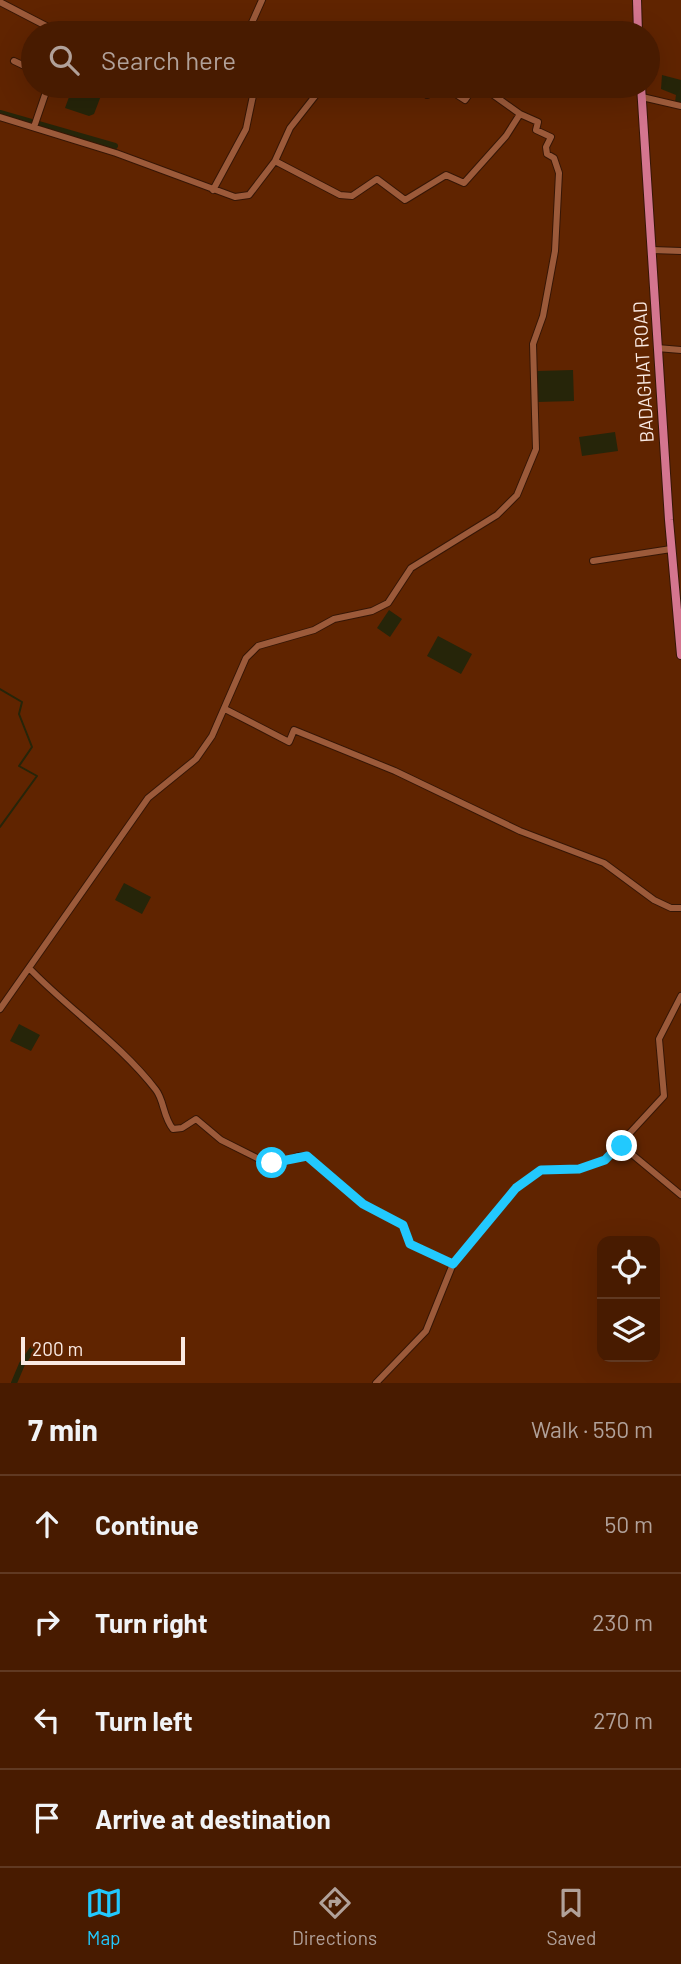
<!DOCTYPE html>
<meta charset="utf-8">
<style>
:root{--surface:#481b00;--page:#52280f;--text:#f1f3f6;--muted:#b1a199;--line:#603922;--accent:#22c9fe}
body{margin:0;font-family:Barlow,sans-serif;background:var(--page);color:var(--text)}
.controls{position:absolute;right:21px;bottom:21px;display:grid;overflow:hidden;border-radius:14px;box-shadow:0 7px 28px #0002}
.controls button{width:63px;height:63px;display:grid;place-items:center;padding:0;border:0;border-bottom:2px solid var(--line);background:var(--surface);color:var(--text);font:35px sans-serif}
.scale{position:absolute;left:21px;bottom:18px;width:164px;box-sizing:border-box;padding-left:7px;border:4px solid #faeae3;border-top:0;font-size:19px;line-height:24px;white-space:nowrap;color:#faeae3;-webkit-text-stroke:5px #602400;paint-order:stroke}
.stop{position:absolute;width:21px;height:21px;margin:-16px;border:5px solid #22c9fe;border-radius:50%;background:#fff}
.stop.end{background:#22c9fe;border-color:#fff;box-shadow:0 2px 7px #0008}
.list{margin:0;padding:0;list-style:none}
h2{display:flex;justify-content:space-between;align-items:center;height:91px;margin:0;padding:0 28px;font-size:30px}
h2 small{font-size:23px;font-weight:400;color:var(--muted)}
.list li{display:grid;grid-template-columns:46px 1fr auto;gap:21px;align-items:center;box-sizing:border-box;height:98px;padding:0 28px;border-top:2px solid var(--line)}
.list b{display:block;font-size:26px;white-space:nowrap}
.list em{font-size:23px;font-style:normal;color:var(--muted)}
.icon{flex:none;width:38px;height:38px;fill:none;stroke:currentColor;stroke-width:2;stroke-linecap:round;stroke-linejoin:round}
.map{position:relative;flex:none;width:681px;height:1383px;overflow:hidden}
.search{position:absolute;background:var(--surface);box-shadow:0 7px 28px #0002;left:21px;right:21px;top:21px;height:77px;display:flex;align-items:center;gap:18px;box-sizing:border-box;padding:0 24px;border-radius:38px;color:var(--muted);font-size:26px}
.sheet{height:483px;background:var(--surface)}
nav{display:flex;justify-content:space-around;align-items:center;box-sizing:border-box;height:98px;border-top:2px solid var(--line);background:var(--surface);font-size:19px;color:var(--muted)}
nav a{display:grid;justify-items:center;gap:4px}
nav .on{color:var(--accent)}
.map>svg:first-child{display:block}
</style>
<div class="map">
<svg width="681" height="1383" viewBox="0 0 681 1383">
<rect width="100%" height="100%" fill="#602400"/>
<path fill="#262509" d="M662,75L681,80V103L675,102L676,95L661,89Z
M73,86H98L102,93L94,114L89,116L65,108Z
M573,370L574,401L537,402L536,371Z
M615,432L618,451L582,456L579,437Z
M389,610L402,619L390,637L377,628Z
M438,636L472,654L461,674L427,656Z
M124,883L151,897L142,914L115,900Z
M19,1024L40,1035L31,1051L10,1041Z"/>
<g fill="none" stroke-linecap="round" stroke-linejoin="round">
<path stroke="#262509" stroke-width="2" d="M0,689L22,702L19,714L32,747L19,766L37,776L0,827"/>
<path stroke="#262509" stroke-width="6" d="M0,113L115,146
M14,1383L22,1364L36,1344"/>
<g stroke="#361605" stroke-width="8">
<path id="minor" d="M0,2L52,29L50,33
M257,33L250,27L262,0
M14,61L33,70
M415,86L427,95L445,87L465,100L475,86
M642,97L681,106
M0,117L116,153L235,197L249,195L275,161L340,195L352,196L377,179L405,200L446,175L464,183L506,136L520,114L481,86
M34,127L48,86
M275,161L290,128L323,86
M213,190L246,129L255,86
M652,250L681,251
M657,348L681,350
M593,561L671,549
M225,709L289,742L294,730L395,771L520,831L604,863L654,900L671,908H681
M29,968C69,1010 120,1043 156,1090C164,1100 163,1117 173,1129L182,1128L196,1119L221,1140L259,1159L283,1163L298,1156H308L363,1204L403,1225L410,1244L453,1264
M0,1009L148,798L196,759L212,736L246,658L258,646L314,630L334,619L372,611L388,603L411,568L497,515L517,495L536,449L533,344L543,316L555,251L559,173L554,158L547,154L546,147L551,137L536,130L538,122L520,114
M622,1142V1146L681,1195
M376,1383L426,1331L453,1264L516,1188L541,1170L579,1169L605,1160L664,1096L659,1039L681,996"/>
</g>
<g stroke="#361605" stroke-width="10">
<path id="major" d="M637,0L638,33
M641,86L669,520L681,655"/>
</g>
<use href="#minor" stroke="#9c5a3a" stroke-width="6"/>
<use href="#major" stroke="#d4758f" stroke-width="8"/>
</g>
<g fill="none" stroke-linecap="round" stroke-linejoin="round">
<path stroke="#22c9fe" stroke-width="9" d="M272,1163L307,1156L363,1204L403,1225L410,1244L453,1264L516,1188L541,1170L579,1169L605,1160L622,1142V1146"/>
</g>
<g text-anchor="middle" stroke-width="6" stroke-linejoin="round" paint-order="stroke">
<g font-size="19" fill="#faeae3" stroke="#602400">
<text transform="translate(643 372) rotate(-93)" y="7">BADAGHAT ROAD</text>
</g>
</g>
</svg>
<div class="controls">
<button><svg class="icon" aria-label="locate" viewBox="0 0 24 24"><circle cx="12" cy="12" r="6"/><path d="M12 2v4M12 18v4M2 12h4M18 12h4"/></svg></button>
<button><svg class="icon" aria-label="layers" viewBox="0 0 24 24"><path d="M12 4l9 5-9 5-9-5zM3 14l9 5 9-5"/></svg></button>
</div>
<div class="scale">200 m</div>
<div class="stop" style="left:272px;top:1163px"></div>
<div class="stop end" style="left:622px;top:1146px"></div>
<div class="search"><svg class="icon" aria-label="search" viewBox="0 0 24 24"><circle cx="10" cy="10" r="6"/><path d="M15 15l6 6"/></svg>Search here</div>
</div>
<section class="sheet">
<h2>7 min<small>Walk · 550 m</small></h2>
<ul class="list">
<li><svg class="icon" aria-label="ahead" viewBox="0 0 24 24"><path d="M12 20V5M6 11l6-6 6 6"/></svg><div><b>Continue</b></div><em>50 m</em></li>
<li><svg class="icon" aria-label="right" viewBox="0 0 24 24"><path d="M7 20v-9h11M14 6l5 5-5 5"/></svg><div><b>Turn right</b></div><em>230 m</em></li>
<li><svg class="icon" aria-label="left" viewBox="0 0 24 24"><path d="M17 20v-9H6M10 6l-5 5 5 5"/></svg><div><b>Turn left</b></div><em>270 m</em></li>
<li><svg class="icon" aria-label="arrive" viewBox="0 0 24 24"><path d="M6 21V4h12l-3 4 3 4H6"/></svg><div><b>Arrive at destination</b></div></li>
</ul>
</section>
<nav>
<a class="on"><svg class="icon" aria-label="map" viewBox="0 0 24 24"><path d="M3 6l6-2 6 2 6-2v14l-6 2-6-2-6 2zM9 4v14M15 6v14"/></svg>Map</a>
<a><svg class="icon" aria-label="directions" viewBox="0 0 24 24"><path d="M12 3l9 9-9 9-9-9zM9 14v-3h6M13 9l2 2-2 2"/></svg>Directions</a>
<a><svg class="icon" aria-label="saved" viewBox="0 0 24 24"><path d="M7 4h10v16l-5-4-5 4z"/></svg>Saved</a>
</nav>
